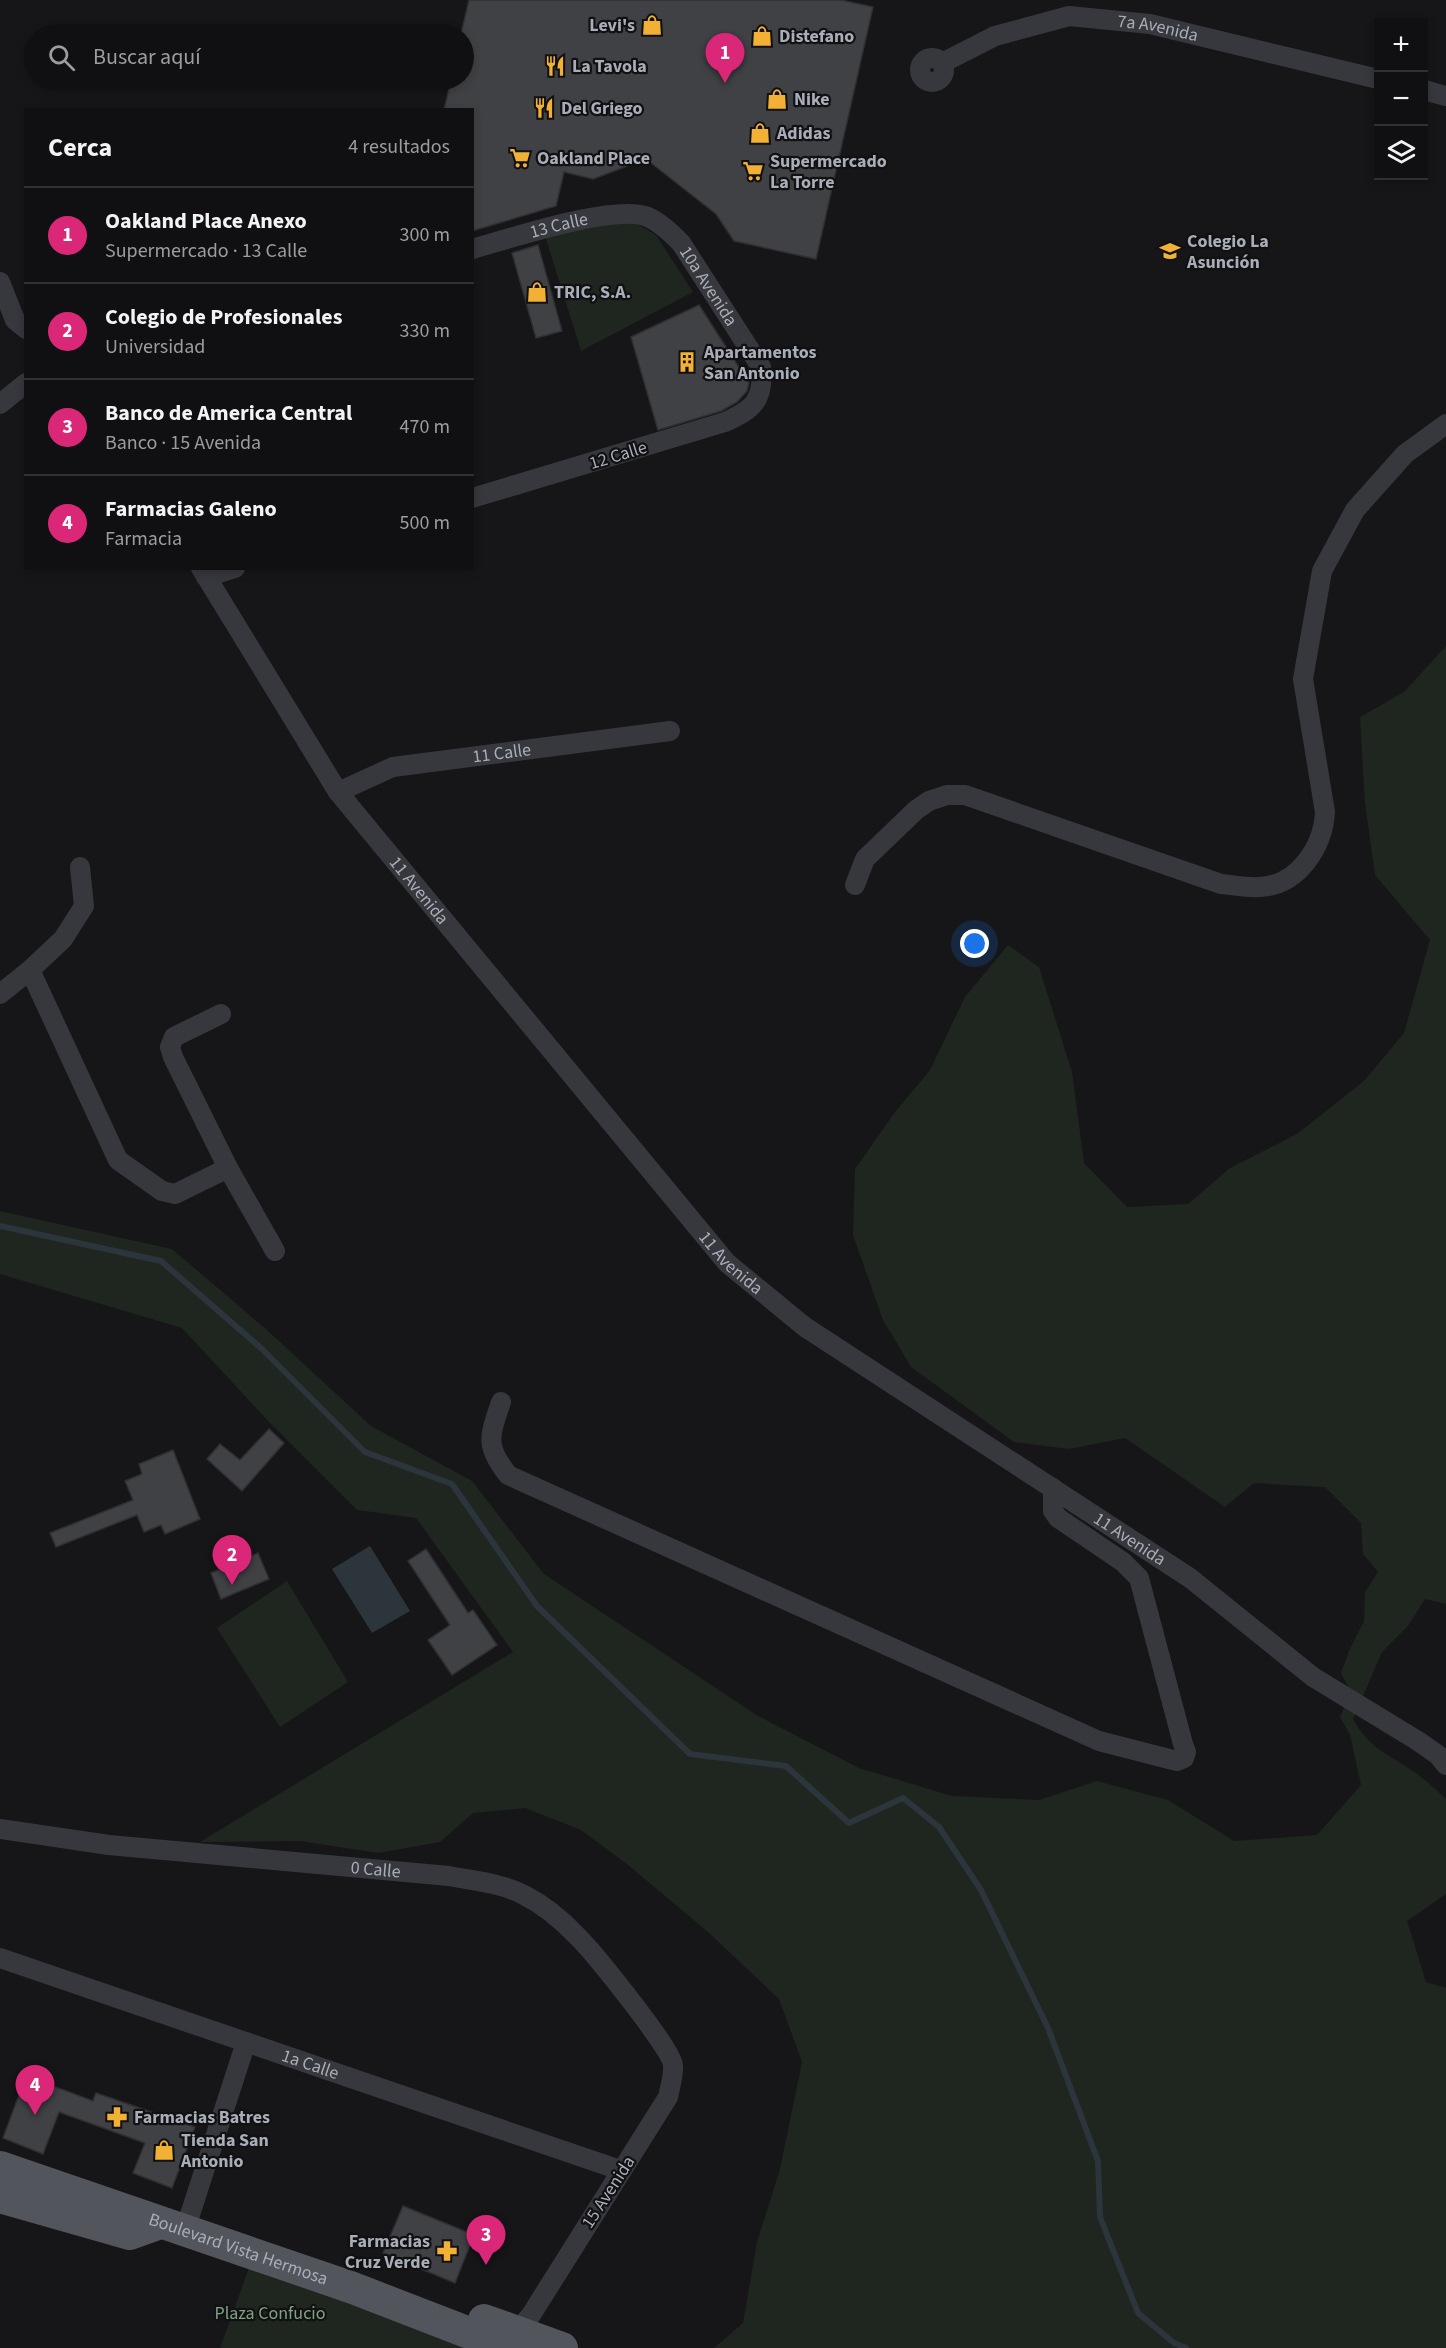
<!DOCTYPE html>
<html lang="es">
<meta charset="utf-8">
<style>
:root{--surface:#101012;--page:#19191b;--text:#f1f3f6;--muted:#9c9d9f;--line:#303032;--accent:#db2777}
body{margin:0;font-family:"Source Sans 3",sans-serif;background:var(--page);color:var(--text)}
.controls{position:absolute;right:18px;top:18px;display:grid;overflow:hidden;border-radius:0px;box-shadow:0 3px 9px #0003}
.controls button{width:54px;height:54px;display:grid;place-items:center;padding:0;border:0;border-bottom:2px solid var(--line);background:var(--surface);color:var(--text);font:30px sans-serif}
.you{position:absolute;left:975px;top:944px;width:21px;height:21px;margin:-15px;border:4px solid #fff;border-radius:50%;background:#1a73e8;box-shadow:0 0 0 9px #1a73e833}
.badge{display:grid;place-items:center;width:39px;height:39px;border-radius:50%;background:var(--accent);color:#fff;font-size:20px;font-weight:700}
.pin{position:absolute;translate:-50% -50px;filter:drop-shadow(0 2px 3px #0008)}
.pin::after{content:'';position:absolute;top:32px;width:21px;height:18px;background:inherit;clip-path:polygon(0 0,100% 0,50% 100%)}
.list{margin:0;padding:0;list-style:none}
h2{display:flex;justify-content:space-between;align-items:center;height:78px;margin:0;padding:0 24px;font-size:26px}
h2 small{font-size:20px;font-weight:400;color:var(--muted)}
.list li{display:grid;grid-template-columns:39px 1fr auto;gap:18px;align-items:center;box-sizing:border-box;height:96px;padding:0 24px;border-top:2px solid var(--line)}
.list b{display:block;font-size:22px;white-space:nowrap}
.list p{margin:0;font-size:20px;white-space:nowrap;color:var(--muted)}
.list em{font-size:20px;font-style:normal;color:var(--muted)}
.icon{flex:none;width:33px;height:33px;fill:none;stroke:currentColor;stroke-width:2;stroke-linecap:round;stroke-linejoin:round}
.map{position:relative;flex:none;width:1446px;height:2348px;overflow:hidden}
.search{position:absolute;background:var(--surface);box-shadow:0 3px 9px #0003;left:24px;top:24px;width:450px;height:66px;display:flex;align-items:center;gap:15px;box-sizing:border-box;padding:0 21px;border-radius:33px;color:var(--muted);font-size:22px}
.panel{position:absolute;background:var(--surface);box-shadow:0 3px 9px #0003;left:24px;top:108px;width:450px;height:462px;border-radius:0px}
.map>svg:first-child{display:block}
</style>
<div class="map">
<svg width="1446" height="2348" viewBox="0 0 1446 2348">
<rect width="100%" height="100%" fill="#161618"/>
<path fill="#1e261f" d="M625,217L656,235L693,292L581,351L543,229Z
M1446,646V1604L1425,1599L1408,1626L1382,1652L1353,1719C1371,1751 1390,1754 1417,1774C1427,1781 1437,1791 1446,1799V1894L1407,1921L1426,1982L1446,1988V2348H714L743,2323L757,2242L780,2169L802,2062L779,1999L708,1932L627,1864L581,1830L525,1808L473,1813L440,1842L378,1853L300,1841L200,1842L513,1652L416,1518L357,1510L268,1421L182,1328L0,1274V1211L172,1249L267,1330L371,1426L472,1481L544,1574L758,1716L859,1768L952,1796L1039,1800L1097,1781L1168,1800L1234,1841L1317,1835L1361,1785L1350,1735L1340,1717L1351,1692L1341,1673L1349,1651L1364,1621L1365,1592L1378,1572L1363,1554L1361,1523L1325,1487L1254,1483L1225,1507L1125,1438L1069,1449L1014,1442L911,1367L883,1320L853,1235L855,1169L895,1112L930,1070L965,997L1008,945L1039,967L1072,1072L1084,1163L1127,1207L1188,1204L1230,1168L1297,1134L1364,1081L1404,1033L1430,940L1375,875L1365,803L1360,717L1404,692Z
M287,1581L348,1682L280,1727L217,1628Z
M249,2268L480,2348H220Z"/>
<path fill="#2c353c" d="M370,1546L410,1611L372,1633L332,1569Z"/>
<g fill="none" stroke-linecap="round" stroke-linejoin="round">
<path stroke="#2c353c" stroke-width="6" d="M0,1226L161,1261L262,1349L365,1452L452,1484L537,1606L690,1754L786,1766L849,1823L903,1798L939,1827L981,1890L1048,2028L1098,2161L1100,2217L1138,2313L1174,2343L1186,2348"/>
</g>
<path fill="#404145" stroke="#303034" stroke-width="1.5" d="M469,0H841L873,7L816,259L734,241L716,214L646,159L593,179L564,172L556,206L472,231V110H444L451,80H464V34H461Z
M538,245L562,331L536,338L512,253Z
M699,305L749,383L747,391L737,402L721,411L658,430L631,337Z
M269,1429L284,1443L242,1491L207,1459L220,1444L240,1460Z
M173,1450L200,1519L165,1534L161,1525L144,1532L137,1515L56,1547L50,1533L133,1500L125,1481L142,1474L139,1464Z
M426,1549L468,1613L473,1610L497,1645L452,1675L428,1640L450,1625L408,1561Z
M258,1553L269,1579L221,1599L211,1573Z
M26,2076L93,2101L96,2093L195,2127L172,2188L133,2173L145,2143L59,2112L43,2154L3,2138Z
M403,2206L474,2235L455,2283L383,2253Z"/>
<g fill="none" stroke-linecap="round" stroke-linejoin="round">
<g stroke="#37383d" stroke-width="20">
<circle cx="932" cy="70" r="12"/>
<path id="s1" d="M942,63L995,36L1069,16L1150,24L1378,79"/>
<path d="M1424,90L1446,96"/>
<path id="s2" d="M472,249C509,239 616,203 648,217C661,223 671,233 681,243L761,367C764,400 754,409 725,422L472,498"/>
<path d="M0,282L15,320L26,329"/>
<path d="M0,404L26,383"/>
<path id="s3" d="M201,568L338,792L727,1263L805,1327L1190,1578L1313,1677L1418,1741L1438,1755L1446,1765"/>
<path d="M206,577L235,568"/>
<path id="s4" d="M338,792L393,767L670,731"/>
<path d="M855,885L865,859L916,810L929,801L947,795H965L1221,884C1233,885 1247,888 1259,887C1298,886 1323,847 1325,812L1303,679L1322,571L1355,510L1405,454L1446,424"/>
<path d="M30,970L118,1160L162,1191L175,1194L228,1168L173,1057L170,1047L174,1037L221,1014"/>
<path d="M0,994L30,970L63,939L84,906L80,867"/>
<path d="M228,1168L275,1251"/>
<path d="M501,1402C490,1436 484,1444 508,1475L1099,1741L1169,1759L1177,1761L1184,1758L1186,1752L1183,1744L1139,1578L1123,1562L1058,1518L1053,1511V1488"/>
<path id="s5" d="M0,1829L109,1845L449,1876C473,1881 502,1883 524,1895C544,1905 563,1921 578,1937C594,1953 672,2049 673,2065C674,2075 670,2087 668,2097L531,2315L524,2323L511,2329"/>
<path id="s6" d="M0,1958L620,2170"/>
<path d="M185,2230L246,2042"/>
</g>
<g stroke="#53555c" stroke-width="32">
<path id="s7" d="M0,2167L353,2288L508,2348"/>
<path d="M0,2197L130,2234L155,2225"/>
<path d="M484,2320L562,2348"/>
</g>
</g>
<defs>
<g id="shop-bare" transform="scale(1.62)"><path d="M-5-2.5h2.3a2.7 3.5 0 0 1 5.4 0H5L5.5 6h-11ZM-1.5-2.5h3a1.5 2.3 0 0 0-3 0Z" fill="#f2b134" stroke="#111113" stroke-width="2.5" paint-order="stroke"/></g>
<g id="restaurant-bare" transform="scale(1.62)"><path d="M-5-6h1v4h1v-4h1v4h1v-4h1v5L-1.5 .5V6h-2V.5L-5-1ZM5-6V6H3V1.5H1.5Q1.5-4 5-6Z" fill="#f2b134" stroke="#111113" stroke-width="2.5" paint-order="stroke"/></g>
<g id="supermarket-bare" transform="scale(1.62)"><path d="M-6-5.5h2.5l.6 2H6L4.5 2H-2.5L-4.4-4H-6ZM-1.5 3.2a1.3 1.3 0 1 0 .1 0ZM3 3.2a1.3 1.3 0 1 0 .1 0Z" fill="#f2b134" stroke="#111113" stroke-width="2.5" paint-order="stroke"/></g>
<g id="school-bare" transform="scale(1.62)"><path d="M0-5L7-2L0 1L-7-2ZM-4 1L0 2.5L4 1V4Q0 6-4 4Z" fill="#f2b134" stroke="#111113" stroke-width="2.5" paint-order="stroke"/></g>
<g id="building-bare" transform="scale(1.62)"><path d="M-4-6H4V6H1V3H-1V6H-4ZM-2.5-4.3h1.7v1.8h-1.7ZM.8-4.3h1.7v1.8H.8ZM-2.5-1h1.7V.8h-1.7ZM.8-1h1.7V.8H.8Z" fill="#f2b134" stroke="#111113" stroke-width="2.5" paint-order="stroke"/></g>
<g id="pharmacy-bare" transform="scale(1.62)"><path d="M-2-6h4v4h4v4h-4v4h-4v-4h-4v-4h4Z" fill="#f2b134" stroke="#111113" stroke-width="2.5" paint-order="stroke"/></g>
</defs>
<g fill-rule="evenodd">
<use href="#shop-bare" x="652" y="25"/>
<use href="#shop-bare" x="762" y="36"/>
<use href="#restaurant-bare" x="555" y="66"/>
<use href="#shop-bare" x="777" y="99"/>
<use href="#restaurant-bare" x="544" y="108"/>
<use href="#shop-bare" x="760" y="133"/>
<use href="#supermarket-bare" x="520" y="158"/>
<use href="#supermarket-bare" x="753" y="171"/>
<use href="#school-bare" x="1170" y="251"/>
<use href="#shop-bare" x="537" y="292"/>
<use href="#building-bare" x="687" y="362"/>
<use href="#pharmacy-bare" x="117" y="2117"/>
<use href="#shop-bare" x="164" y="2150"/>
<use href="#pharmacy-bare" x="447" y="2251"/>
</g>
<g text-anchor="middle" stroke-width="4.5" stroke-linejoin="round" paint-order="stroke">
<g font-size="18" font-weight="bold" fill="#a8adb8" stroke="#111113" text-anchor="start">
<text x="635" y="31" text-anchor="end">Levi's</text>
<text x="779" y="42">Distefano</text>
<text x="572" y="72">La Tavola</text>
<text x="794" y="105">Nike</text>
<text x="561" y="114">Del Griego</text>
<text x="777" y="139">Adidas</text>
<text x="537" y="164">Oakland Place</text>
<text x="770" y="167">Supermercado<tspan x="770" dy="21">La Torre</tspan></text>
<text x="1187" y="247">Colegio La<tspan x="1187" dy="21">Asunción</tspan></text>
<text x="554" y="298">TRIC, S.A.</text>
<text x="704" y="358">Apartamentos<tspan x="704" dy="21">San Antonio</tspan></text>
<text x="134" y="2123">Farmacias Batres</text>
<text x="181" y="2146">Tienda San<tspan x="181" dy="21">Antonio</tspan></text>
<text x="430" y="2247" text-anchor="end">Farmacias<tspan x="430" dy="21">Cruz Verde</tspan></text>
</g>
<g font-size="18" fill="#a8adb8" stroke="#111113">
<text dy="6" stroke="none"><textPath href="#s1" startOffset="226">7a Avenida</textPath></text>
<text dy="6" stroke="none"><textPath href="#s2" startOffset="90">13 Calle</textPath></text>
<text dy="6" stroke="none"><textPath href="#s2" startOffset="274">10a Avenida</textPath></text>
<text transform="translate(618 455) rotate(-17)" y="6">12 Calle</text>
<text dy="6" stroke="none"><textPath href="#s4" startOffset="170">11 Calle</textPath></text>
<text dy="6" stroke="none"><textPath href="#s3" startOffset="390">11 Avenida</textPath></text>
<text dy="6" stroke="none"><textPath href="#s3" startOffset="876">11 Avenida</textPath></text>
<text dy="6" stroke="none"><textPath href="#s3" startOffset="1362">11 Avenida</textPath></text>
<text dy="6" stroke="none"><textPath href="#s5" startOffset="378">0 Calle</textPath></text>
<text dy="6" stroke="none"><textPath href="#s6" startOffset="328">1a Calle</textPath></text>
<text transform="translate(608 2192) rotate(-57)" y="6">15 Avenida</text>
<text dy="6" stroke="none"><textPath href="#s7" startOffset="252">Boulevard Vista Hermosa</textPath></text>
</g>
<g font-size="18" fill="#7fa381" stroke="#111113">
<text x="270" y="2319">Plaza Confucio</text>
</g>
</g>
</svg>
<div class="controls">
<button>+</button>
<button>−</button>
<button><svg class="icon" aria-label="layers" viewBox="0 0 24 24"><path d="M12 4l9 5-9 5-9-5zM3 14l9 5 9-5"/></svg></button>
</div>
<div class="you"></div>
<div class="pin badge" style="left:725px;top:83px">1</div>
<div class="pin badge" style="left:232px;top:1585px">2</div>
<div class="pin badge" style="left:486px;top:2265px">3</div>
<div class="pin badge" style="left:35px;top:2115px">4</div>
<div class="search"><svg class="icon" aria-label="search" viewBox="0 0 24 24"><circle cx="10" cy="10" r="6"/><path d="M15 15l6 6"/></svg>Buscar aquí</div>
<section class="panel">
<h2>Cerca<small>4 resultados</small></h2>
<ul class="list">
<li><span class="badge">1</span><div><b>Oakland Place Anexo</b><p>Supermercado · 13 Calle</p></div><em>300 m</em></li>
<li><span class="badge">2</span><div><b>Colegio de Profesionales</b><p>Universidad</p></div><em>330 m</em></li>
<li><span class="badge">3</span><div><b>Banco de America Central</b><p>Banco · 15 Avenida</p></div><em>470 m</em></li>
<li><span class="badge">4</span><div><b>Farmacias Galeno</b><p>Farmacia</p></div><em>500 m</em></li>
</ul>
</section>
</div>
